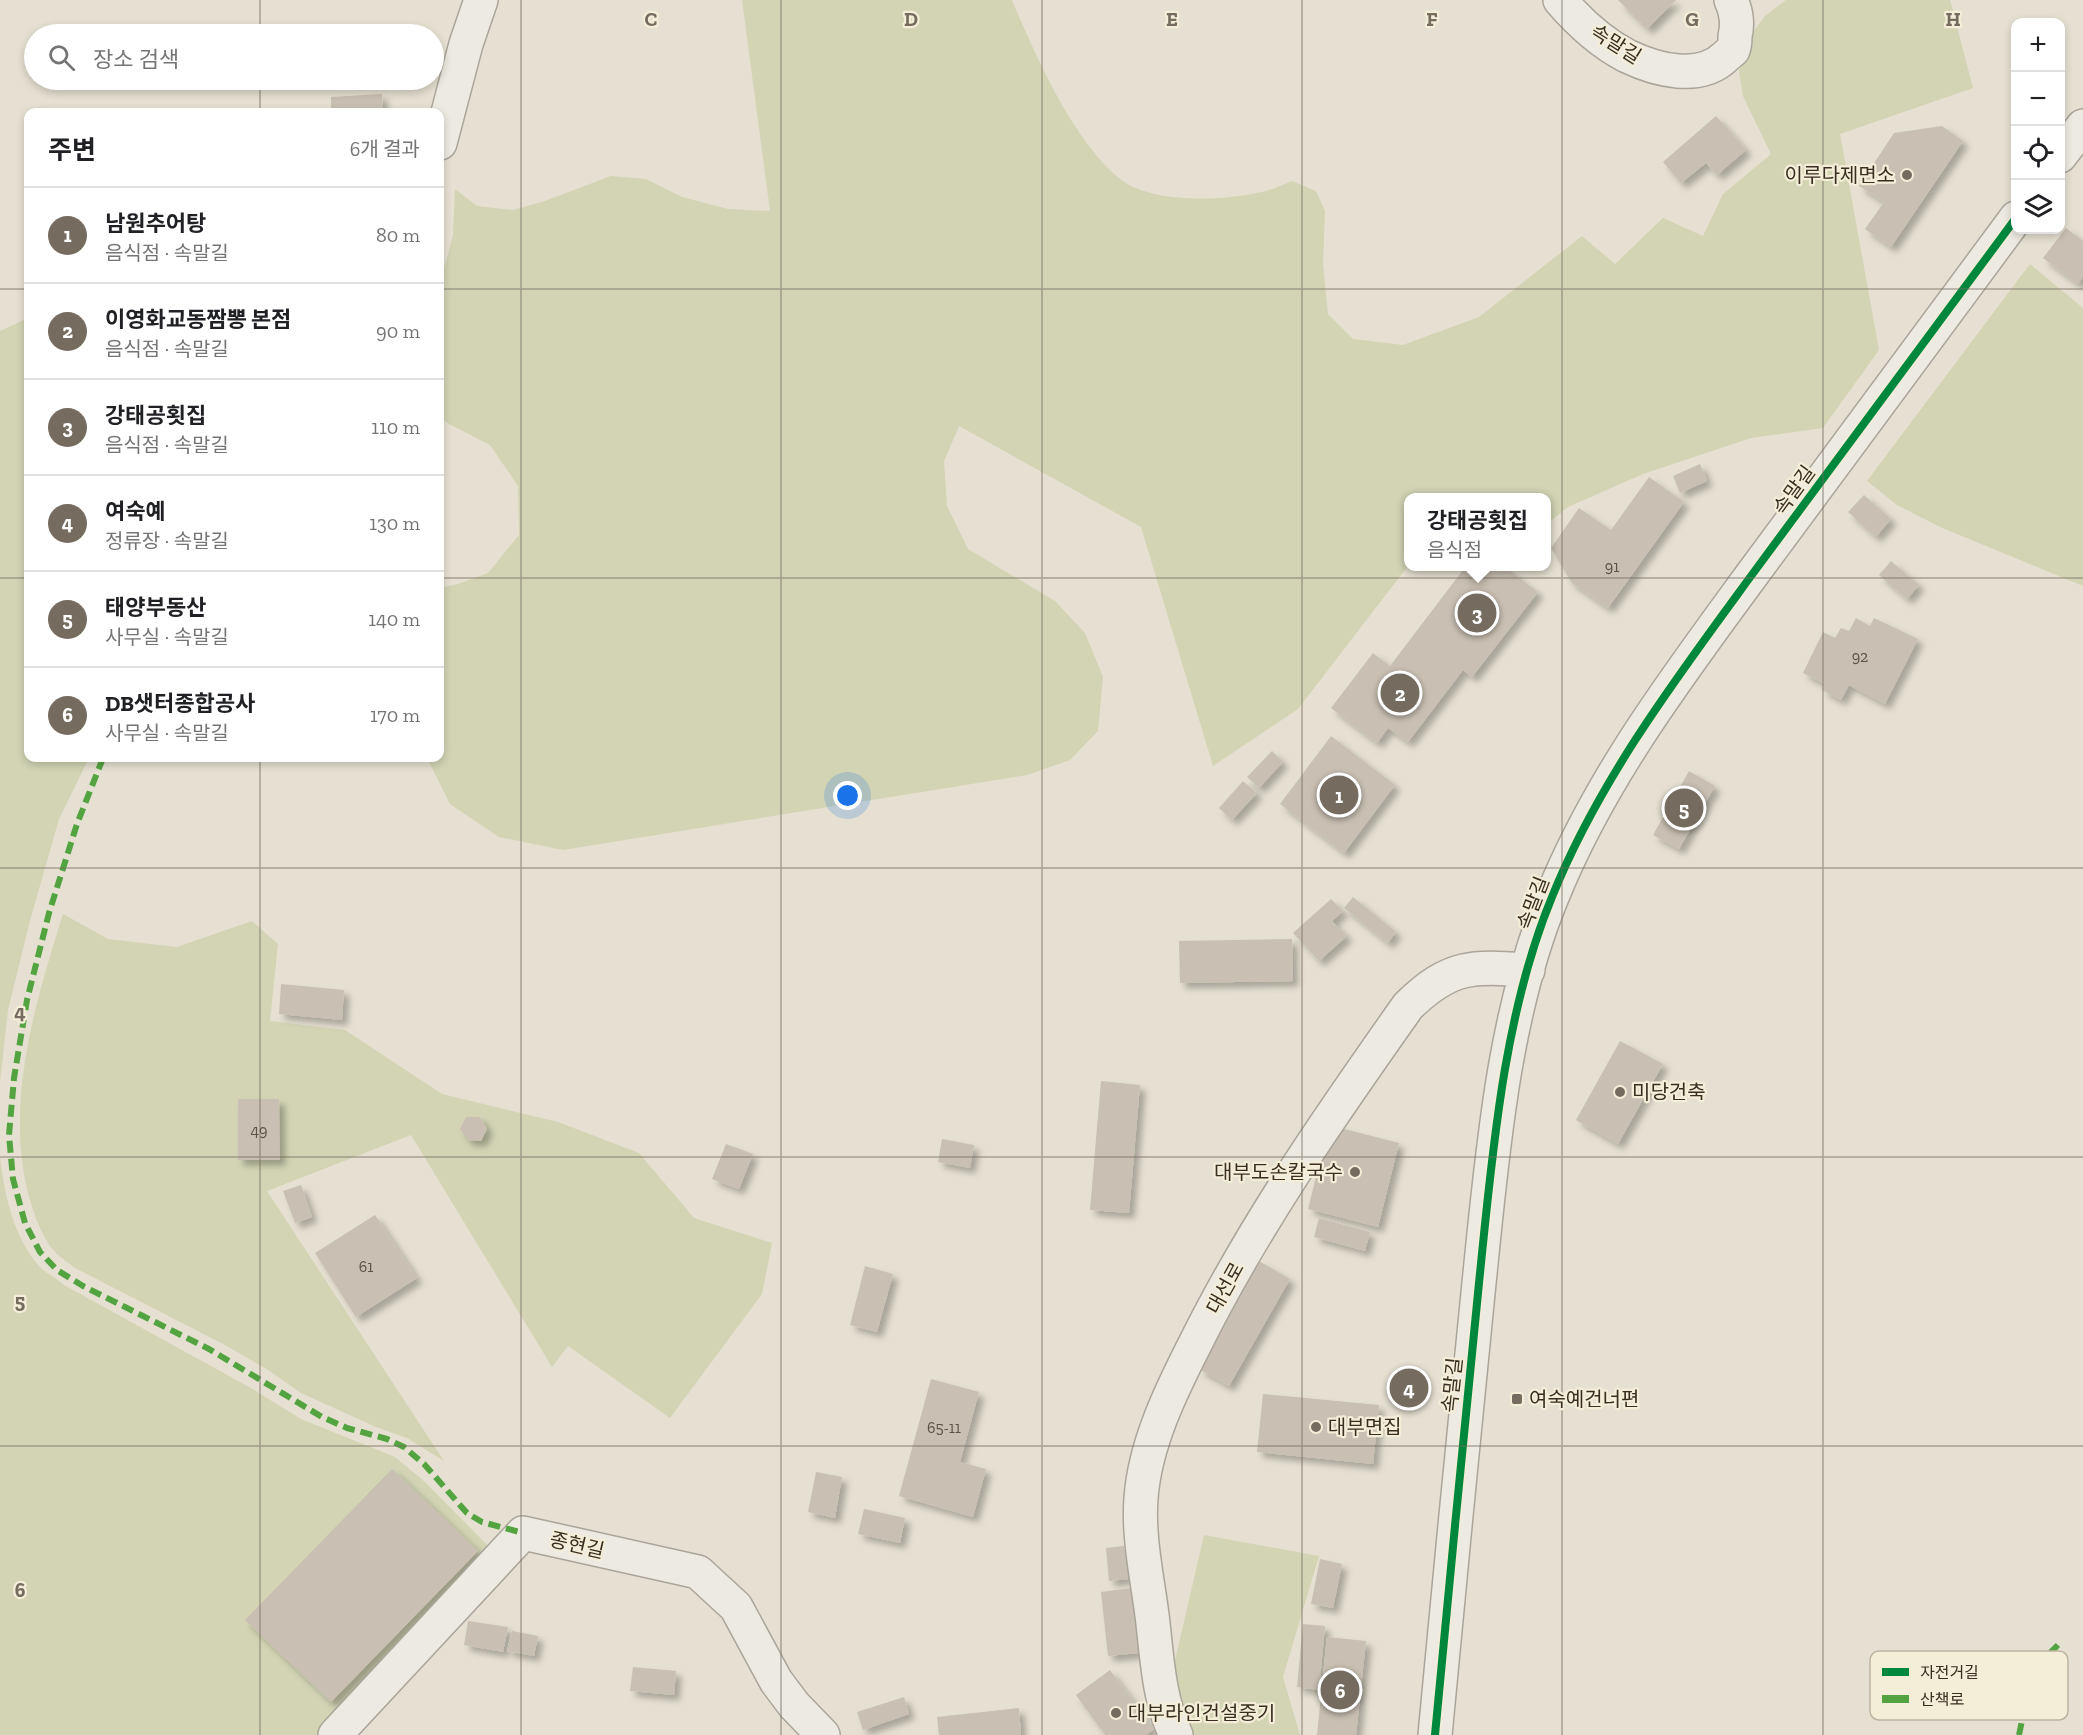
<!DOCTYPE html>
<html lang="ko">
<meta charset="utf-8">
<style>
:root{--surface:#fff;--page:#f6f6f6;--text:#202124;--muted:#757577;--line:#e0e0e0;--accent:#756c5f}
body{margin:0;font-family:"Zilla Slab","Noto Sans KR",serif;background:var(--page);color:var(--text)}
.controls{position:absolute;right:18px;top:18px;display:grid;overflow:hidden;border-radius:12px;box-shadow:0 3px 9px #0003}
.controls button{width:54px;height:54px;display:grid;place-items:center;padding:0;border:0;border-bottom:2px solid var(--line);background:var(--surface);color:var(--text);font:30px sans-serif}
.you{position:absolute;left:848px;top:796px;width:21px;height:21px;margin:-15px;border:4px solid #fff;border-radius:50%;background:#1a73e8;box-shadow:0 0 0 9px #1a73e833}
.badge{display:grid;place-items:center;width:39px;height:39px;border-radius:50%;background:var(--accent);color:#fff;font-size:20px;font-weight:700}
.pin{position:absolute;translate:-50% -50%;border:3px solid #fff;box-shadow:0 2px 6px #0006}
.popup{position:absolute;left:1404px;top:493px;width:147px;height:78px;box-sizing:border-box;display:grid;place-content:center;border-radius:12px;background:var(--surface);filter:drop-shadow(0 2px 4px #0005);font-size:20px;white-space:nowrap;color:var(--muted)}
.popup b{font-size:22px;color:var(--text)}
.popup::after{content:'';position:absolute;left:50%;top:100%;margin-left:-12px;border:12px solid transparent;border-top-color:var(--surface)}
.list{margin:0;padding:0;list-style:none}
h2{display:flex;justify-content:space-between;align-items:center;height:78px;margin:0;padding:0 24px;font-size:26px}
h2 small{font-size:20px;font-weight:400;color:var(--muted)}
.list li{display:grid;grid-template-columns:39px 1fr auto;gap:18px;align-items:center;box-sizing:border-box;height:96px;padding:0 24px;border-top:2px solid var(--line)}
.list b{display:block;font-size:22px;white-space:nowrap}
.list p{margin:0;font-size:20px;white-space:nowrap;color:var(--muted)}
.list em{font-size:20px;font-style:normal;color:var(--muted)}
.icon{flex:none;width:33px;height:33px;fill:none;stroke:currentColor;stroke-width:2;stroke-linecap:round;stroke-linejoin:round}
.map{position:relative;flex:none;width:2083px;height:1735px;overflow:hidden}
.search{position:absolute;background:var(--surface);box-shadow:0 3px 9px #0003;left:24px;top:24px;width:420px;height:66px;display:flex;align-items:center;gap:15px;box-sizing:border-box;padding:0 21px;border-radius:33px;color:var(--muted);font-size:22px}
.panel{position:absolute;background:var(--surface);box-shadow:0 3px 9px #0003;left:24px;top:108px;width:420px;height:654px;border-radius:12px}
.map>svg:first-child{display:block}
</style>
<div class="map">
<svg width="2083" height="1735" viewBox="0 0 2083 1735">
<defs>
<filter id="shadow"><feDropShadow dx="5.5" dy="5.5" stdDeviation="3" flood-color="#0004"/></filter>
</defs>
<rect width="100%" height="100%" fill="#e5e0d1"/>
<path fill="#d2d4b4" d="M742,0H1012C1035,55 1073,141 1120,179C1152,204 1223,201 1262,192C1272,190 1282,185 1292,181L1316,191L1325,211L1323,264L1328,314L1353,339L1403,345L1479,317L1582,236L1615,264L1663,218L1703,236L1723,194L1771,154L1743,96L1739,72L1744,44L1765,16L1786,0H1950L1973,88L1840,134L1879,350L1823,428L1751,438L1643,474L1568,507L1546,525V498H1408V566L1298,709L1213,766L1141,527L959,426L944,461L947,506L968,549L1055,601L1085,633L1103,677L1098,731L1070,760L1027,775L563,850L499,837L450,804L427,758H440V588L458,584L488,573L519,535L518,486L490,445L449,424L440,417V284L453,235L455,189L477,206L513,210L545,201L611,176L646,179L682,197L728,209L770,211Z
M2030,264L2083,308V586L1940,527L1897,505L1867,481Z
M28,318V758H89L59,819L31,917L8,1010L0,1083V331Z
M63,914L108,939L177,947L252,921L278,944L270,1021L345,1030L442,1094L558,1122L639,1153L694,1218L772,1243L762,1294L670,1418L568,1346L552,1367L411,1135L267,1191L444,1461L407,1438L376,1427L301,1393L268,1370L225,1345L75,1268C69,1263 62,1259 57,1254C45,1242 38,1225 33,1210C1,1113 34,1007 63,914Z
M0,1156C4,1194 13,1235 38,1265C45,1273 56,1278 64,1285L249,1387L301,1419L395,1457L425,1482L492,1550L319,1735H0Z
M1204,1535L1319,1556L1283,1677L1300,1735H1187L1170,1682Z"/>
<path fill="#c9bfb2" filter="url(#shadow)" d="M1618,0H1676L1647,29Z
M382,94L383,112H331V97Z
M1716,116L1746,150L1717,175L1706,163L1681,183L1663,162Z
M1942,126L1963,141L1891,247L1865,229L1884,202L1859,186L1894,133Z
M2066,228L2083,241V277L2078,284L2043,258Z
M1700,464L1707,481L1680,493L1673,476Z
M1649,477L1684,502L1608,608L1572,583L1551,548L1579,508L1611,530Z
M1864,495L1891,519L1876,537L1848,512Z
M1891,561L1919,585L1907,599L1879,575Z
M1466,566H1504L1538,592L1472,677L1463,670L1408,742L1388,728L1377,743L1331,708L1373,653L1390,666Z
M1856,618L1870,626L1874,618L1918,639L1885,704L1849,685L1841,700L1822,690L1825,684L1803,673L1823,632L1835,638L1841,628L1849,631Z
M1331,736L1395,785L1344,853L1280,804Z
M1272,751L1283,762L1259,788L1247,777Z
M1689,771L1715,786L1679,849L1653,835Z
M1243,781L1257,793L1232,820L1219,808Z
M1353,897L1396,932L1388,943L1344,908Z
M1331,899L1343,911L1332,921L1347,936L1319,961L1293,933Z
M1292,939L1293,981L1180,983L1179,941Z
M281,984L344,990L342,1020L279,1014Z
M1620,1041L1663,1064L1618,1144L1576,1120Z
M1101,1081L1140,1085L1129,1213L1090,1210Z
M238,1099H279L280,1160H238Z
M466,1117H480L487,1129L481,1141L468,1140L460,1129Z
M1329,1125L1399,1143L1378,1227L1308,1209Z
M942,1139L974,1145L970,1168L938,1162Z
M726,1144L753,1154L739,1189L712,1179Z
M301,1185L312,1217L295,1223L283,1191Z
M375,1215L417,1278L356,1317L315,1253Z
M1319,1218L1370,1232L1365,1251L1314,1237Z
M1259,1261L1290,1279L1229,1386L1199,1369Z
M865,1266L893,1274L877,1332L850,1325Z
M931,1379L979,1392L960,1462L986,1469L973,1517L899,1496Z
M1263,1394L1379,1405L1373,1464L1257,1452Z
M392,1469L478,1551L331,1702L245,1620Z
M816,1472L842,1477L835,1518L808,1512Z
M864,1509L905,1518L900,1543L858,1534Z
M1124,1546L1128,1579L1109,1581L1106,1548Z
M1320,1559L1342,1564L1333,1608L1311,1604Z
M1131,1588L1138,1653L1108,1656L1101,1592Z
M468,1621L508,1627L503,1652L464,1645Z
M1303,1624L1325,1626L1319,1690L1297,1687Z
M512,1631L538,1636L534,1656L507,1651Z
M1327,1637L1366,1641L1356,1735H1317Z
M633,1667L676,1671L674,1695L630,1691Z
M1110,1670L1154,1729L1146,1735H1105L1076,1695Z
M904,1697L909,1714L863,1730L857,1712Z
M1019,1708L1021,1735H939L937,1717Z"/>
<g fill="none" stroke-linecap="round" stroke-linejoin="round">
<g stroke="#aaa599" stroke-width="36">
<path id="minor" d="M1560,0C1578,21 1602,43 1627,56C1656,70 1700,82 1726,56C1728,54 1731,52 1733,50C1735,46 1735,40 1735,36C1738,24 1736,11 1731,0
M440,143L466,44L481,0
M2060,156L2083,126
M335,1735L523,1533L698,1572L736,1607L776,1681L794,1705L823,1735
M1176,1735C1158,1698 1157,1655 1152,1615C1147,1577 1138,1536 1141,1498C1145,1444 1171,1391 1195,1344C1254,1225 1331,1115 1408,1006C1450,965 1472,966 1528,970
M1435,1735C1449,1584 1464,1434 1479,1283C1492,1157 1503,1015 1552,897C1599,780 1677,677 1751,576C1839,457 1928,338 2016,218"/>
</g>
<use href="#minor" stroke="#edeae2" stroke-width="33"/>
<path stroke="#53a441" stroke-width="6" stroke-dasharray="12 6" stroke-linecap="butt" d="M103,758L77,824L49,913L27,1000L14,1078L9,1135L13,1179L25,1223L40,1252L57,1270L83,1286L209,1349L322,1417L347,1428L387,1439L404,1447L424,1464L467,1513L482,1522L523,1533
M2019,1735L2028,1692L2042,1661L2058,1645"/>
<g stroke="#f4edd8" stroke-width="11">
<path id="cycleway" d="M1435,1735C1449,1584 1464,1434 1479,1283C1492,1157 1503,1015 1552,897C1599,780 1677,677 1751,576C1839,457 1928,338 2016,218"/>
</g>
<use href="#cycleway" stroke="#00873e" stroke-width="8"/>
</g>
<path fill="none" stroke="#756c5f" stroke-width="1.5" stroke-opacity="0.55" d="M260,0V34M521,0V1735M781,0V1735M1042,0V1735M1302,0V1735M1562,0V1735M1823,0V1735M260,80V112M0,289H28M440,289H2083M0,578H28M440,578H2083M260,758V1735M0,868H2083M0,1157H2083M0,1446H2083"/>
<g fill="#756c5f" stroke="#f4edd8" stroke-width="2">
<circle cx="1907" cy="175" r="6"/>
<circle cx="1620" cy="1092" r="6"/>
<circle cx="1355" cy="1172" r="6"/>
<rect x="1511" y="1393" width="12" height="12" rx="3"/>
<circle cx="1316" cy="1427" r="6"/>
<circle cx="1116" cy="1713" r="6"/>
</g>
<g text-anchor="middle" stroke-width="4.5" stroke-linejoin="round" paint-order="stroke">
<g font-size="16" fill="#5d5245">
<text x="1612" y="572">91</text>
<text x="1860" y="662">92</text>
<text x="259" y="1136">49</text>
<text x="366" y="1272">61</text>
<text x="944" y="1433">65-11</text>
</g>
<g font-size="20" fill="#392e21" stroke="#f4edd8">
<text transform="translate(1616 44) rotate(32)" y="7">속말길</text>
<text transform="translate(1794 490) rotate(-54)" y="7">속말길</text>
<text transform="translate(1533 903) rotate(-69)" y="7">속말길</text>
<text transform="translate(1225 1288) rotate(-61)" y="7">대선로</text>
<text transform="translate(1452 1385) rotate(-84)" y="7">속말길</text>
<text transform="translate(577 1545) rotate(13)" y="7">종현길</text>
</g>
<g font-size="20" fill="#392e21" stroke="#f4edd8" text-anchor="start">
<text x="1895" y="182" text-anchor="end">이루다제면소</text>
<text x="1632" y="1099">미당건축</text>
<text x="1343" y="1179" text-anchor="end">대부도손칼국수</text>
<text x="1529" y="1406">여숙예건너편</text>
<text x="1328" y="1434">대부면집</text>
<text x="1128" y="1720">대부라인건설중기</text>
</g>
</g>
<rect x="1870" y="1651" width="198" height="69" rx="9" fill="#f4edd8" stroke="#bcb4a1" stroke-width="1.5"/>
<rect x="1882" y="1668" width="27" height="8" fill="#00873e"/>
<rect x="1882" y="1695" width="27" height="8" fill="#53a441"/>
<g font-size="16" fill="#392e21">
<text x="1920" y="1678">자전거길</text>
<text x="1920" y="1705">산책로</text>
</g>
<g font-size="20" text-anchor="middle" font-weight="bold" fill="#756c5f" stroke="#f4edd8" stroke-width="4.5" stroke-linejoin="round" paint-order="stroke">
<text x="651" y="26">C</text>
<text x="911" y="26">D</text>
<text x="1172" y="26">E</text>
<text x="1432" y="26">F</text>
<text x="1692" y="26">G</text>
<text x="1953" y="26">H</text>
<text x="20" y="1019">4</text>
<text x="20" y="1308">5</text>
<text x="20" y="1597">6</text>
</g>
</svg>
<div class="controls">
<button>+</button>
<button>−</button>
<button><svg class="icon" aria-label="locate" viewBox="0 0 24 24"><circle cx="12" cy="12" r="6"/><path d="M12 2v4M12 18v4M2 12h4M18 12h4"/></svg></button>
<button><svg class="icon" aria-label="layers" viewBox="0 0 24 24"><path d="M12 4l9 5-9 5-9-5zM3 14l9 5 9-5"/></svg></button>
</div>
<div class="you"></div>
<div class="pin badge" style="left:1339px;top:795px">1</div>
<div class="pin badge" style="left:1400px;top:693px">2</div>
<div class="pin badge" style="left:1477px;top:613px">3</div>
<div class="popup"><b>강태공횟집</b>음식점</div>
<div class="pin badge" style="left:1409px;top:1388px">4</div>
<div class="pin badge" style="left:1684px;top:808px">5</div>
<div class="pin badge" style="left:1340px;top:1690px">6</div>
<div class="search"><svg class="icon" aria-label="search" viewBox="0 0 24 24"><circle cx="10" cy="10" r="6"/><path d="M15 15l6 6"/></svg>장소 검색</div>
<section class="panel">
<h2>주변<small>6개 결과</small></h2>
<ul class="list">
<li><span class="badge">1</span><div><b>남원추어탕</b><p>음식점 · 속말길</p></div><em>80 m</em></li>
<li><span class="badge">2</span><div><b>이영화교동짬뽕 본점</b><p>음식점 · 속말길</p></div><em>90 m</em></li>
<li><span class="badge">3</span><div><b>강태공횟집</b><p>음식점 · 속말길</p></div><em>110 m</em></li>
<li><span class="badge">4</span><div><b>여숙예</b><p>정류장 · 속말길</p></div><em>130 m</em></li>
<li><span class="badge">5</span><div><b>태양부동산</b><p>사무실 · 속말길</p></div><em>140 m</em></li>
<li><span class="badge">6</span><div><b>DB샛터종합공사</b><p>사무실 · 속말길</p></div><em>170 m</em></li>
</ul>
</section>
</div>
